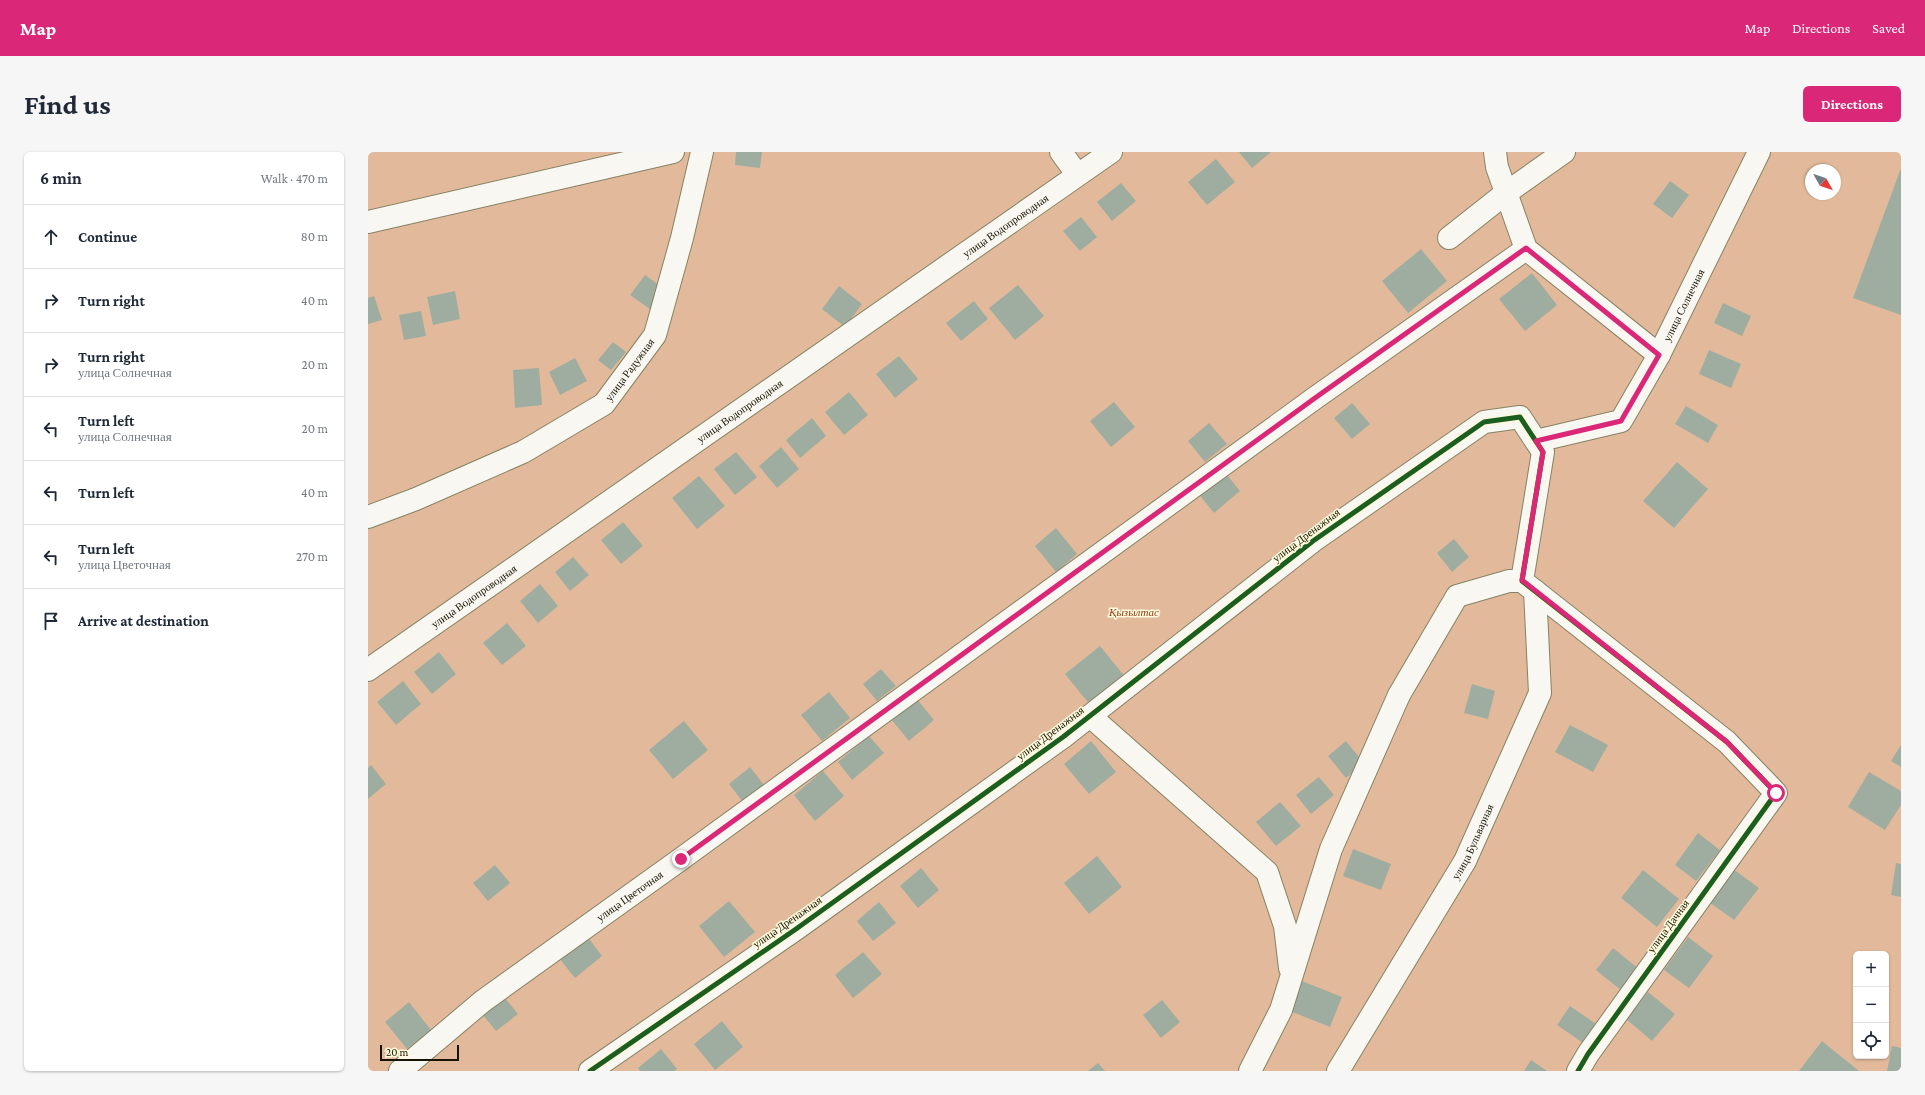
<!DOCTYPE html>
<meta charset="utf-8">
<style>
:root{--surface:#fff;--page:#f6f6f7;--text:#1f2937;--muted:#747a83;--line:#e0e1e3;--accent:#db2777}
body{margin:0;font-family:"Crimson Pro",serif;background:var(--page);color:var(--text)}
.controls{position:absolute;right:12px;bottom:12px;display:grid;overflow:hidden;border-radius:6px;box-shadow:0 1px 3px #0004}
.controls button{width:36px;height:36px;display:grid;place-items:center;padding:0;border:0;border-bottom:1px solid var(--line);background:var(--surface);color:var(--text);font:20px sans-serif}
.compass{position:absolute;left:1437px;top:12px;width:36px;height:36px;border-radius:50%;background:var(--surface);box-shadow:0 1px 3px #0004;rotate:130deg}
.scale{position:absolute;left:12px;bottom:10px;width:79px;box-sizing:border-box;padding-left:4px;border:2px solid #161300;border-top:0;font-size:11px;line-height:14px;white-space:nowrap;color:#161300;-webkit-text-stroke:3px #fefadc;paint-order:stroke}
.stop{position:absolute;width:12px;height:12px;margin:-9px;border:3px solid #db2777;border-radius:50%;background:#fff}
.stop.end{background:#db2777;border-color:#fff;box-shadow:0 1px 4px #0008}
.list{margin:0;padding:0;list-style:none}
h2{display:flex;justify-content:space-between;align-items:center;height:52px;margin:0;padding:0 16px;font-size:17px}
h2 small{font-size:13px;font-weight:400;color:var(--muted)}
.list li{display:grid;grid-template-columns:26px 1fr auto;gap:12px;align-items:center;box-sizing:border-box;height:64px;padding:0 16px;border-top:1px solid var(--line)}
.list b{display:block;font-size:15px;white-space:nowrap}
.list p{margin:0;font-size:13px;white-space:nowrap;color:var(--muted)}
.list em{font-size:13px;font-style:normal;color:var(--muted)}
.icon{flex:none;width:22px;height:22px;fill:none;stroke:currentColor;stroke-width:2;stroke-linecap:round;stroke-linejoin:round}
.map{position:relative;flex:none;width:1533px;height:919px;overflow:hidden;border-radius:6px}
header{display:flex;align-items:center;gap:24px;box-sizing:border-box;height:56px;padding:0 20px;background:var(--accent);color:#fff}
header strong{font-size:19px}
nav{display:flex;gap:22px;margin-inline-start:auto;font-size:14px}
.intro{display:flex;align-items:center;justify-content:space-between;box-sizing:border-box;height:96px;padding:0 24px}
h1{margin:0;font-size:28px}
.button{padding:10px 18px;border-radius:6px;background:var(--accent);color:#fff;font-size:14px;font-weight:700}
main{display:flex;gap:24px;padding:0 24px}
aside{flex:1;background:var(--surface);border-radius:6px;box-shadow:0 1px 3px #0004}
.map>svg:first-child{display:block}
</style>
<header>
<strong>Map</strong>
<nav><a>Map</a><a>Directions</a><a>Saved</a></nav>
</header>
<div class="intro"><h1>Find us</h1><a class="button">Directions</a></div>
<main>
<aside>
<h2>6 min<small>Walk · 470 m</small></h2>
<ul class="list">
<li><svg class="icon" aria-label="ahead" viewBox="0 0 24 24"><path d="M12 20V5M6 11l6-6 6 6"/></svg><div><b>Continue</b></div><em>80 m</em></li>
<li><svg class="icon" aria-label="right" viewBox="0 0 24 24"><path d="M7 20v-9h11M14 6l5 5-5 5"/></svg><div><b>Turn right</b></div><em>40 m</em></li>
<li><svg class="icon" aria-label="right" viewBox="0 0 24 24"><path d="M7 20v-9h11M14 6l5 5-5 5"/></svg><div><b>Turn right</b><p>улица Солнечная</p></div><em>20 m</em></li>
<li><svg class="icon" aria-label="left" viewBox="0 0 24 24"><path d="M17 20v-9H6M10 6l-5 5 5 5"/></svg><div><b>Turn left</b><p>улица Солнечная</p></div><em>20 m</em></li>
<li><svg class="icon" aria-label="left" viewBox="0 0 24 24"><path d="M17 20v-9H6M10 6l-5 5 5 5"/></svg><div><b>Turn left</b></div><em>40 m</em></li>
<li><svg class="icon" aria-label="left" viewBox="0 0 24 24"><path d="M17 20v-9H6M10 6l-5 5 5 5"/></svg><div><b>Turn left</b><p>улица Цветочная</p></div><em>270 m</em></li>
<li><svg class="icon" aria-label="arrive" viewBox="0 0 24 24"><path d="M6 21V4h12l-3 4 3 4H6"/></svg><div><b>Arrive at destination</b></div></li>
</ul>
</aside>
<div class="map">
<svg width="1533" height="919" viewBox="0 0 1533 919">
<rect width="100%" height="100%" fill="#d1cba2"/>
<path fill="#e2ba9b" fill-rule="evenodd" d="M0,0H1533V919H0ZM1443,18H1467V42H1443ZM1488,802H1518V904H1488Z"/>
<path fill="#9eada0" d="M368,0H394L392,16L367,13Z
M871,0H903L884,16Z
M848,7L867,30L839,53L820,30Z
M1533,16V163L1485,146Z
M1302,29L1321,43L1304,66L1285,52Z
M753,31L768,49L744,69L729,50Z
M713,65L729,85L712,99L695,79Z
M1053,97L1079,129L1040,161L1014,129Z
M1164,121L1189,153L1157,179L1131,147Z
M277,123L298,138L283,158L262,143Z
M650,133L676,164L647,188L621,156Z
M471,134L494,152L477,175L454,157Z
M87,139L92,167L65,173L59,145Z
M6,144L14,168L0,172V146Z
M606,149L620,167L593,189L578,171Z
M1355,151L1383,164L1374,184L1346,171Z
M53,159L58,184L36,188L31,163Z
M245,190L258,200L243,218L230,208Z
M1341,198L1373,212L1363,236L1331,222Z
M531,204L550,227L527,246L508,222Z
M207,206L219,229L192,243L181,220Z
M171,216L174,253L147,256L145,218Z
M481,240L500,263L476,283L457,260Z
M746,250L767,275L743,295L722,269Z
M984,251L1002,272L984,287L966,266Z
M1318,254L1350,273L1340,291L1307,272Z
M444,266L458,284L432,306L418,288Z
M841,271L859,292L837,310L820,289Z
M413,295L431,317L409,336L391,314Z
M368,300L389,325L367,343L346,317Z
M1309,310L1340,337L1306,376L1275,349Z
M856,319L872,339L846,361L830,341Z
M331,324L357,354L329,377L304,346Z
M255,370L275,394L253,412L233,388Z
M688,376L709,402L688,420L667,394Z
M1086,387L1101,405L1084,420L1069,401Z
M205,405L221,423L202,439L187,420Z
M172,432L190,454L170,471L152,449Z
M139,471L158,494L134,513L115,491Z
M732,494L758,526L723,554L697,522Z
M71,500L88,522L64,542L46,520Z
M513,517L528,534L509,549L495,532Z
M35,529L53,552L28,573L9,550Z
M1104,532L1127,539L1120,567L1096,561Z
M461,540L482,566L454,589L433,563Z
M548,546L566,568L541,589L523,567Z
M316,569L340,598L305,627L281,598Z
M1202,573L1240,593L1225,620L1187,600Z
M501,584L516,601L484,628L470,610Z
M723,589L748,620L721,642L696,612Z
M978,589L996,611L978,626L960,604Z
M1533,593V615L1523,609Z
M3,613L18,632L0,647V616Z
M382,615L396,633L375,650L361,632Z
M455,619L476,644L447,669L426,643Z
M1501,620L1533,639V653L1517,678L1480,655Z
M951,625L966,643L943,662L928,643Z
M912,650L933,674L908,694L888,670Z
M1330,681L1352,698L1328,729L1307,713Z
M985,697L1023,712L1013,738L975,724Z
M729,704L754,735L721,762L696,731Z
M1528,711L1533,712V745L1523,743Z
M127,713L142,731L120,749L105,731Z
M553,716L571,738L550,756L532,734Z
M1365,717L1391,736L1366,768L1341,750Z
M1275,718L1311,747L1289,775L1253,746Z
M361,749L387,780L356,805L331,774Z
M511,750L528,771L505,789L489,769Z
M219,784L234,804L207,826L191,806Z
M1320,785L1345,804L1321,836L1296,818Z
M1245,796L1271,817L1254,839L1228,818Z
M495,800L514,822L485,846L467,823Z
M934,829L974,845L962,875L922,859Z
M1280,840L1307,862L1284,889L1258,867Z
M136,845L150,862L128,879L115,863Z
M794,848L812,870L793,886L775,863Z
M41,850L63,878L39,897L17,870Z
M1202,854L1228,872L1215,891L1189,873Z
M354,869L375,895L347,918L326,892Z
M1454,889L1491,919H1431Z
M1524,894L1533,896V919H1519Z
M293,897L309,917L306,919H272L270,916Z
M1163,908L1179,919H1156Z
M730,911L737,919H720Z"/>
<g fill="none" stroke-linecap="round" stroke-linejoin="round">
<g stroke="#868264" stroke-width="24">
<g id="minor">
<path d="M693,0L709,22"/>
<path d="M1127,0L1129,15L1158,97L1291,203"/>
<path d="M0,70L305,0"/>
<path d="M1081,86L1138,41L1196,0"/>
<path id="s1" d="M1168,289L1253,269L1291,203L1391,0"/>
<path id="s2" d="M0,365L48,347L155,300L236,252L287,183L314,86L334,0"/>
<path id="s3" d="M0,518L743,0"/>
<path d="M722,564L899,720L917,774L922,816"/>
<path id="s4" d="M32,919L115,849L313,707L947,246L1158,97"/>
<path d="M222,919L428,777L695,585L945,389L1116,270L1152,265L1175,300L1154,429L1359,590L1408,641L1220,902L1210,919"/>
<path d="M882,919L913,858L963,697L1031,543L1089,444L1141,429H1154"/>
<path id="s5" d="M970,919L1097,709L1172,541L1167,439"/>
</g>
</g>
<use href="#minor" stroke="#f8f7f1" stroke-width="22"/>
<g stroke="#fefadc" stroke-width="8">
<path id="cycleway" d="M222,919L428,777L695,585L945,389L1116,270L1152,265L1175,300L1154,429L1359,590L1408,641L1220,902L1210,919"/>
</g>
<use href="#cycleway" stroke="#1b5e20" stroke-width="5"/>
</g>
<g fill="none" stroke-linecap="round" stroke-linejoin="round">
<path stroke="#db2777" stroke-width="5" d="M313,707L947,246L1158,96L1291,203L1253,269L1168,289L1175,300L1154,428L1359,590L1408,641"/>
</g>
<g text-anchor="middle" stroke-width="3" stroke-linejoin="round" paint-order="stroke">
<g font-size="11" fill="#161300" stroke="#fefadc">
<text dy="4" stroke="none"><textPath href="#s3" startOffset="777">улица Водопроводная</textPath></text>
<text dy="4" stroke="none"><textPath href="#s1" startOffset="219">улица Солнечная</textPath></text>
<text dy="4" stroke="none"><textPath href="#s2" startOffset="305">улица Радужная</textPath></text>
<text dy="4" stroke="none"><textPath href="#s3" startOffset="453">улица Водопроводная</textPath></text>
<text transform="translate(938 383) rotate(-37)" y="4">улица Дренажная</text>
<text dy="4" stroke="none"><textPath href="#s3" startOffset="129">улица Водопроводная</textPath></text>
<text transform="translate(682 581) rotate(-37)" y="4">улица Дренажная</text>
<text dy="4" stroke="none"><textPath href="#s5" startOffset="266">улица Бульварная</textPath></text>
<text dy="4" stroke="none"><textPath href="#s4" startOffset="289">улица Цветочная</textPath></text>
<text transform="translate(419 770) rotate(-35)" y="4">улица Дренажная</text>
<text transform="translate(1300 774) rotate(-54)" y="4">улица Дачная</text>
</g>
<g font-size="11" font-style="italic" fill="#8e3a17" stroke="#fefadc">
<text x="766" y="464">Қызылтас</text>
</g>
</g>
</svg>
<div class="controls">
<button>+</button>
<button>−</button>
<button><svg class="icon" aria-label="locate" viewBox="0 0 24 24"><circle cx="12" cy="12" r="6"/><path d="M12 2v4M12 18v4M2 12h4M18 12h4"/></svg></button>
</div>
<svg class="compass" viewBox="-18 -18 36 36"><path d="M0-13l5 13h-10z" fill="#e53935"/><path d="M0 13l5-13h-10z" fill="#747a83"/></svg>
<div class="scale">20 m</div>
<div class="stop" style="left:1408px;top:641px"></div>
<div class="stop end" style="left:313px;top:707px"></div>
</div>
</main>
